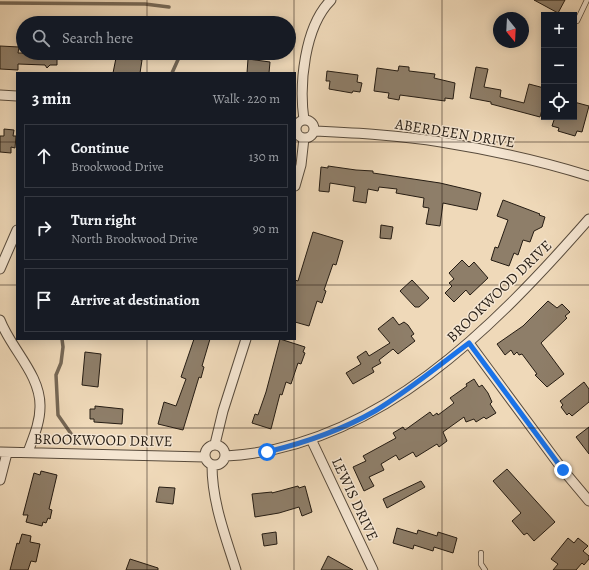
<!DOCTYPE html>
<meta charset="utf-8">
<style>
:root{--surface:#171b24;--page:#242831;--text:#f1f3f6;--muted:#9ea1a6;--line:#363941}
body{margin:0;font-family:Alegreya,serif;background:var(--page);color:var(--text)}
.controls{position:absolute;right:12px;top:12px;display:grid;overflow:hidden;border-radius:0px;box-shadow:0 2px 10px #0003}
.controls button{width:36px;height:36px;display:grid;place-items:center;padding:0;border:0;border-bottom:1px solid var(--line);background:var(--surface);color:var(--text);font:20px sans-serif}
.compass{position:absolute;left:493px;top:12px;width:36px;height:36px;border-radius:50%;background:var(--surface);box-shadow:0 2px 10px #0003;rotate:162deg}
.stop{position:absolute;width:12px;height:12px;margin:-9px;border:3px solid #1a73e8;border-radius:50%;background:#fff}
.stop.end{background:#1a73e8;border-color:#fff;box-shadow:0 1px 4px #0008}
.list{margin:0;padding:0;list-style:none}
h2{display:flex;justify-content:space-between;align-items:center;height:52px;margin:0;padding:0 16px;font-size:17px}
h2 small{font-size:13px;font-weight:400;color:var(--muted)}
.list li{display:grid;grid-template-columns:26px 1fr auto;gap:12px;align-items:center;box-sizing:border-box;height:64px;margin:0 8px 8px;padding:0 8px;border:1px solid var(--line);border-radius:0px}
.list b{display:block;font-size:15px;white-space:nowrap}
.list p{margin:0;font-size:13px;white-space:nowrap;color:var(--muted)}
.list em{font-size:13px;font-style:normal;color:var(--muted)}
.icon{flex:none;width:22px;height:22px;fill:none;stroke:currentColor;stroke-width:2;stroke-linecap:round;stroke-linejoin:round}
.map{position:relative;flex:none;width:589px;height:570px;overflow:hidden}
.search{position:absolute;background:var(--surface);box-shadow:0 2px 10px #0003;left:16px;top:16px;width:280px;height:44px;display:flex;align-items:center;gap:10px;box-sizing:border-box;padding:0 14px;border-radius:22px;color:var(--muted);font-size:15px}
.panel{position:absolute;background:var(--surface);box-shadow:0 2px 10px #0003;left:16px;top:72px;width:280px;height:268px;border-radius:0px}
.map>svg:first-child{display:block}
</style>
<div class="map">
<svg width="589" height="570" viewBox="0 0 589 570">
<rect width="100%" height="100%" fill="#efd9b9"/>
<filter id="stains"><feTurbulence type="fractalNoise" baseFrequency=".005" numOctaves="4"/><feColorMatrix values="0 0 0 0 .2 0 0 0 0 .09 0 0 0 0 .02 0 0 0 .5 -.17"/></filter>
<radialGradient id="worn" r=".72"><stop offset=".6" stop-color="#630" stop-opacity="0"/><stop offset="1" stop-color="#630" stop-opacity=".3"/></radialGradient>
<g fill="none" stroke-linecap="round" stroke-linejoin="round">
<path stroke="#756755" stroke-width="3.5" d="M0,3L145,4L169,7
M172,73L181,53
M62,339L63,347L61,363L56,375L58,415L74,438"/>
</g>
<path fill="#8e7e69" stroke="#251c13" d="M534,0H565L558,13Z
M0,46L19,47L18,53H57V65H50L47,68L45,65L18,64V70L0,69Z
M117,53H128L127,57L142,60L140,73H113Z
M248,59L270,62L269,73H247Z
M399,66L409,67V71L435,74L434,78L455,83L453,99L445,98V101L400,95L399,100L388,98L389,93L374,91L377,68L398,71Z
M476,67L488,69L484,87L501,90L500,97L524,103L529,84L544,88V102L540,117L491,104V102L470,98Z
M327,71L358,75L357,82L362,83L360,92L353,91L352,93L329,89L330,81H326Z
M574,102L589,106L582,132L577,131L575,136L558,131L559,128L552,126L555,117H574Z
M4,129L14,130L13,136H16L15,148L11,147V153L0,152V136H4Z
M328,166L356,170L373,171V173L440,183L474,191L481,193L477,210L443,203L440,226L426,224L429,208L423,207L424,198L396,193L397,189L379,187L378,191L368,189L366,203L353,201L355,187L330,183L329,192L319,191L321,167L328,168Z
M503,200L540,214L539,215L545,217L542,227L534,231L530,242L523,240L518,255L514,253L509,266L491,260L495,247L498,248L508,220L497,216Z
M381,225L393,227L391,239L380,238Z
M313,232L343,241L336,265L333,264L324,290L326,291L322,303L317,301L309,326L295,322V280L298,281Z
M462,260L469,267L474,262L488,278L470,295L466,290L454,302L445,293L452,286L449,283L454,279L449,273Z
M412,280L429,298L419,307H415L400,291Z
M548,301L557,308L562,304L570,312L565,316L567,318L541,343L564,374L547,387L535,375L537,374L522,354L519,355L517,352L514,355L511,350L505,355L497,344L523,326Z
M393,317L399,325L404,322L408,325L414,334L411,336L415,341L398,354L393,349L379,360L381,363L372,368L374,372L353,384L346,373L361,364L357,357L366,351L369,356L390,343L378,329Z
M194,339H210L202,366L204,367L201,378L199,377L183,430L158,424L164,402L176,406L186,379L181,377Z
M280,339L305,347L303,352L305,353L301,364L298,363L291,384L286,382L282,395L280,394L271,429L252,423L255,414L258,415L266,392Z
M85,352L101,354L98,387L82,385Z
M474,379L479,387L482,385L488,393L492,402L490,404L496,413L486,419L484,417L476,422L474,419L466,422L464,417L443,432L447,441L439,447L437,444L416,457L413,452L399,460L396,455L381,464L384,470L369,477L374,486L364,491L353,467L366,461L363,456L396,438L393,433L403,427L405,430L430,412L433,416L437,413L438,415L454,403L450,398L467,386L466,384Z
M584,382L589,389V402L572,416L569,413L567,415L561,407L563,405L560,401Z
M95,406L123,409L122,424L94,422V419H90V409H95Z
M589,427V454L576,437Z
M507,469L555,522L534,541L527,533L524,535L512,521L521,513L493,481Z
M41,471L57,475L49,509L52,510L50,519L48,518L46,523L43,522L42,526L26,522L28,515H23L34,473L40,475Z
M421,481L425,487L387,508L383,499Z
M298,486L299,488L305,486L312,512L302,516L299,507L279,513L255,517L252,494L272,492V493Z
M159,487L175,488L173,504L156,502Z
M397,528L417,534L418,530L437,536L438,532L457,538L453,553L434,547L433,551L414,545L413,549L393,543Z
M276,532L277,544L264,546L262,534Z
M22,534L31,536L30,542L40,544L36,562L31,561L28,570H10L17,543L19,544Z
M568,538L574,543L578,538L588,546L583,551L589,556V559L584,565L582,563L576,570H553L558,564L551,559Z
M328,556L353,570H321Z
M130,559L158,568V570H126Z"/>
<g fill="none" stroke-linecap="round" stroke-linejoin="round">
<g stroke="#584b3c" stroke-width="6">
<path id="service" d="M577,21L587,0
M481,553V564L485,570"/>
</g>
<g stroke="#584b3c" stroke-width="11">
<path id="minor" d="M0,95L17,96
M304,120C299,85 304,27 331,0
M296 129a9 9 0 1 1 18 0a9 9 0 1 1-18 0Z
M314,131C356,133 399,135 441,142C491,150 541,161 589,176
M295,186L301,165L304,138
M0,269L17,230
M0,320C11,349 41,375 40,407C40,423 33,438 28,452
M469,343L563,470L589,501
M311,439L373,570
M215,444L223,411L246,339
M205 455a10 10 0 1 1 20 0a10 10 0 1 1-20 0Z
M0,452L205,457
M226,456C377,448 495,326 589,219
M212,465C212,502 225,535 236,570
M0,480L7,453"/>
</g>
<use href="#service" stroke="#f5e6d2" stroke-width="4.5"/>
<use href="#minor" stroke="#f5e6d2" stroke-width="9"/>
</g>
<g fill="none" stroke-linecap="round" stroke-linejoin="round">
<path stroke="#1a73e8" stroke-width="5" d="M267,452C304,443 342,430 375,411C408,391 438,366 469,343L563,470"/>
</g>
<path fill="none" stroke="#251c13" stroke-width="1" stroke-opacity="0.55" d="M147,0V23M294,0V73M442,0V570M147,53V73M0,142H17M295,142H589M0,285H17M295,285H589M147,339V570M294,339V570M0,428H589"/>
<g text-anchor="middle" stroke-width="3" stroke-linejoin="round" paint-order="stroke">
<g font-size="15" fill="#251c13" stroke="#f5e6d2">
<text transform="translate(455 133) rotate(9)" y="5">ABERDEEN DRIVE</text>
<text transform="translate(499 291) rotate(-44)" y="5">BROOKWOOD DRIVE</text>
<text transform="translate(103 440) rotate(1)" y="5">BROOKWOOD DRIVE</text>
<text transform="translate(355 499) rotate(65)" y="5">LEWIS DRIVE</text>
</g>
</g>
<rect width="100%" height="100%" filter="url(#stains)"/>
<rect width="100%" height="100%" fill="url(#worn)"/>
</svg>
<div class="controls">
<button>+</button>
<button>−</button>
<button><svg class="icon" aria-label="locate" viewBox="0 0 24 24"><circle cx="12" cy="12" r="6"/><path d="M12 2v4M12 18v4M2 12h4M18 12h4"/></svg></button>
</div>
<svg class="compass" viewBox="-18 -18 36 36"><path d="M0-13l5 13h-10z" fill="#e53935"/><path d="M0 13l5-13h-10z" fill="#9ea1a6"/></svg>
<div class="stop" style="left:267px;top:452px"></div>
<div class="stop end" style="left:563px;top:470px"></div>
<div class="search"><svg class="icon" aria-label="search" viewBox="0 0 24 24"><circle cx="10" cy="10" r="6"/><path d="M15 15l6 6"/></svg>Search here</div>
<section class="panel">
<h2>3 min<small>Walk · 220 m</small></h2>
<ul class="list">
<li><svg class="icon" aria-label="ahead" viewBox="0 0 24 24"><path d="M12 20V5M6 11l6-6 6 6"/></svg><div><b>Continue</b><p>Brookwood Drive</p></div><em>130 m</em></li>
<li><svg class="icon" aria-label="right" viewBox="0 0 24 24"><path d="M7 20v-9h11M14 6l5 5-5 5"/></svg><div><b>Turn right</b><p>North Brookwood Drive</p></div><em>90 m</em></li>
<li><svg class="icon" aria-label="arrive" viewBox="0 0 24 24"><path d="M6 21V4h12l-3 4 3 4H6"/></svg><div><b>Arrive at destination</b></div></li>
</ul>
</section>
</div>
